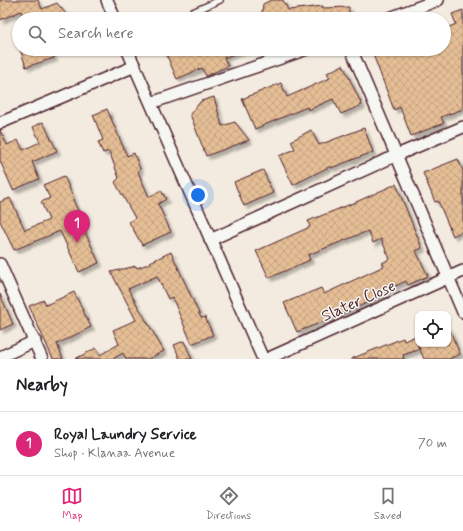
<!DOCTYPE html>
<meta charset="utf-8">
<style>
:root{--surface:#fff;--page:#f2f2f2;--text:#202124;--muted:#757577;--line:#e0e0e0;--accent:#db2777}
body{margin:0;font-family:Mynerve,sans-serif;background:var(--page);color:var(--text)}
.controls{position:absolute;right:12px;bottom:12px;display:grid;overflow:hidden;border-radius:8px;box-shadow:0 1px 3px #0004}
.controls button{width:36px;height:36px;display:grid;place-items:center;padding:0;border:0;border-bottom:1px solid var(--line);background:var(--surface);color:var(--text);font:20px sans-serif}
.you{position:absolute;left:198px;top:195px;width:14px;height:14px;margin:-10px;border:3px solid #fff;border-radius:50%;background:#1a73e8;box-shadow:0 0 0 6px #1a73e833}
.badge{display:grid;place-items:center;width:26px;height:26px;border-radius:50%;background:var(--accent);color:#fff;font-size:13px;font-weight:700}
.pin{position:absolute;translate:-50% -33px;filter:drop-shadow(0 1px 2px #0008)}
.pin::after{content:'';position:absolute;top:21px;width:14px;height:12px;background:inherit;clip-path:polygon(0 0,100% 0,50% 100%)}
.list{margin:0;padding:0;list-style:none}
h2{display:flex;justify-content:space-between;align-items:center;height:52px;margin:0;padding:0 16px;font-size:17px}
h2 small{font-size:13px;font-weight:400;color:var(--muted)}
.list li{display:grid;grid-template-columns:26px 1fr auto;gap:12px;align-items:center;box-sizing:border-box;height:64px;padding:0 16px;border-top:1px solid var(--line)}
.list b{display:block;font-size:15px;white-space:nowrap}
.list p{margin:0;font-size:13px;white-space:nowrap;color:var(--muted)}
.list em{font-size:13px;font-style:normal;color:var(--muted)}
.icon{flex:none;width:22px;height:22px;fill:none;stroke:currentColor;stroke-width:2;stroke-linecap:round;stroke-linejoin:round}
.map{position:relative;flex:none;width:463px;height:359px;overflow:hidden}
.search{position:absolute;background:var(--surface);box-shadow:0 1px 3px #0004;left:12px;right:12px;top:12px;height:44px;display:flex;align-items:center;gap:10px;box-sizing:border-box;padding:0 14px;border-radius:22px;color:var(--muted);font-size:15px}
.sheet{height:116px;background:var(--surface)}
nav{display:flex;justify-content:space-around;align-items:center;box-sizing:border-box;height:56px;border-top:1px solid var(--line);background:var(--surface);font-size:11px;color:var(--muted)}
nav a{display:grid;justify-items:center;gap:2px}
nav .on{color:var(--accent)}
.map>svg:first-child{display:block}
</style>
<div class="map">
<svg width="463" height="359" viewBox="0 0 463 359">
<defs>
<pattern id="building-cross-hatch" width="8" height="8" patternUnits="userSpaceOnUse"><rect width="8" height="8" fill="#e5be95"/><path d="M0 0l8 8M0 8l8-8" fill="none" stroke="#c6a381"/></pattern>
<filter id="shadow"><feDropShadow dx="3.5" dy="3.5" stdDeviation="1" flood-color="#0004"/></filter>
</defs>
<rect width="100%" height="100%" fill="#f3ebdf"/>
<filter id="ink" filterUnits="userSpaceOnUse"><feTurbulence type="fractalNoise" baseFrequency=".025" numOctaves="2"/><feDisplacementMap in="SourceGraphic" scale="8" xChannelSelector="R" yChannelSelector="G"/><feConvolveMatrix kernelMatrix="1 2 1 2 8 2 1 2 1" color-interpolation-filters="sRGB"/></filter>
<g filter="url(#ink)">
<path fill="url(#building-cross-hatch)" stroke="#4a1f2b" filter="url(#shadow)" d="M0,0H38L42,9L57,3L70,19H24L21,11L0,20Z
M271,0H283L288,10L323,6V8L349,7V19H261L263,4Z
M463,10V109L441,117L444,123L411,136L400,107L394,110L371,49H444V29L456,24L452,14Z
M20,49H51L54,58L26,67Z
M164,49H246L224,58L228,66L206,76L202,68L177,79Z
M343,65L362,105L341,114L333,99L308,110L307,107L255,129L242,99L281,83L287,97L330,78L327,73Z
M214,97L222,126L235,122L249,140L206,156L190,114L201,101Z
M107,109L127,156L134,153L140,169L138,172L149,197L161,190L166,199L158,204L171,232L142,245L129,222L135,218L115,182L119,178L109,151L103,153L98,142L103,140L93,115Z
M43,122L57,151L32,162L39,179L13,190L0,161V130L7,145L18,140L23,150L40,142L33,127Z
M364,128L373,152L331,168V166L293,185L279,156L295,149L291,141L311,130L319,145Z
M458,159L463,171V231L453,236L438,201L435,202L423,173Z
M263,170L273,193L244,206L234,182Z
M64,176L74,199L73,200L80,215L78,216L99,263L79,272L60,231L14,250L0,221V202L10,198L25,230L49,220L41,202L50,198L43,185Z
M396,184L422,248L416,251L428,276L408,285L406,281L385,291L386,294L347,312L297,332L284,303L321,288L324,294L384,266L382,263L390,259L381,239L373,243L368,231L308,255L310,260L269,278L256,251L310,227L308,221L356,202Z
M171,252L201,318L205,317L213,335L192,344L172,297L168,299L157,276L128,289L164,351L148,359H126L123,353L113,359H75L96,348L100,355L119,344L113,330L136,320L111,272L136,266L137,268L151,263L150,262Z
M74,292L91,327L57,344L63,359H53L29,306L44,300L46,305Z
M0,294L13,324L0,330Z
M448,326L460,354L449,359H424L418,345V350L403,355L404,359H351L403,338L404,341L418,335V344H448Z
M184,341L192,359H180L174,345Z"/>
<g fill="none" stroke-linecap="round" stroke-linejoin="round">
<g stroke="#4a1f2b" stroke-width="8">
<path id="service" d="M177,19L220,0"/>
</g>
<g stroke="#4a1f2b" stroke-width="14">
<path id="minor" d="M107,0L115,19
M387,19L438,0
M127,49L263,359
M351,49L463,312
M151,103L307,49
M0,123L135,66
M210,240L397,155L463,127
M0,264L42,359
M0,357L35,341
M267,359L463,271"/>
</g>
<use href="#service" stroke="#f6f6f2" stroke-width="5.5"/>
<use href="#minor" stroke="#f6f6f2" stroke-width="11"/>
</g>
</g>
<g text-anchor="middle" stroke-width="3" stroke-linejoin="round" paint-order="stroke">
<g font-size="16" fill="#4a1f2b" stroke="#f6f6f2">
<text transform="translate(358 300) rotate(-24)" y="6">Slater Close</text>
</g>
</g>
</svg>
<div class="controls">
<button><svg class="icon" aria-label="locate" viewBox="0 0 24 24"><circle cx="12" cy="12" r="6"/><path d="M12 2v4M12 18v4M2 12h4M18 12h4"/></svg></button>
</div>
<div class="you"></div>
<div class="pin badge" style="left:77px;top:243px">1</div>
<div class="search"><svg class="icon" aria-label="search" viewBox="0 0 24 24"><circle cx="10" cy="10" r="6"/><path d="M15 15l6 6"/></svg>Search here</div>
</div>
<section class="sheet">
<h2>Nearby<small></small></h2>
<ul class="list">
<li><span class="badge">1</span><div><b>Royal Laundry Service</b><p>Shop · Klanaa Avenue</p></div><em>70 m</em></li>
</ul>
</section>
<nav>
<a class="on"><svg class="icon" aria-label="map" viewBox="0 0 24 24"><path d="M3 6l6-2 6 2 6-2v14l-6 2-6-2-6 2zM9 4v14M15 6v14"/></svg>Map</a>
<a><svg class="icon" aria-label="directions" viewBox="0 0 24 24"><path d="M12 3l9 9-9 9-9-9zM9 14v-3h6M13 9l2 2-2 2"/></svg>Directions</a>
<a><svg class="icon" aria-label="saved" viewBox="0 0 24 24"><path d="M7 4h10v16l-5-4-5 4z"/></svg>Saved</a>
</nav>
